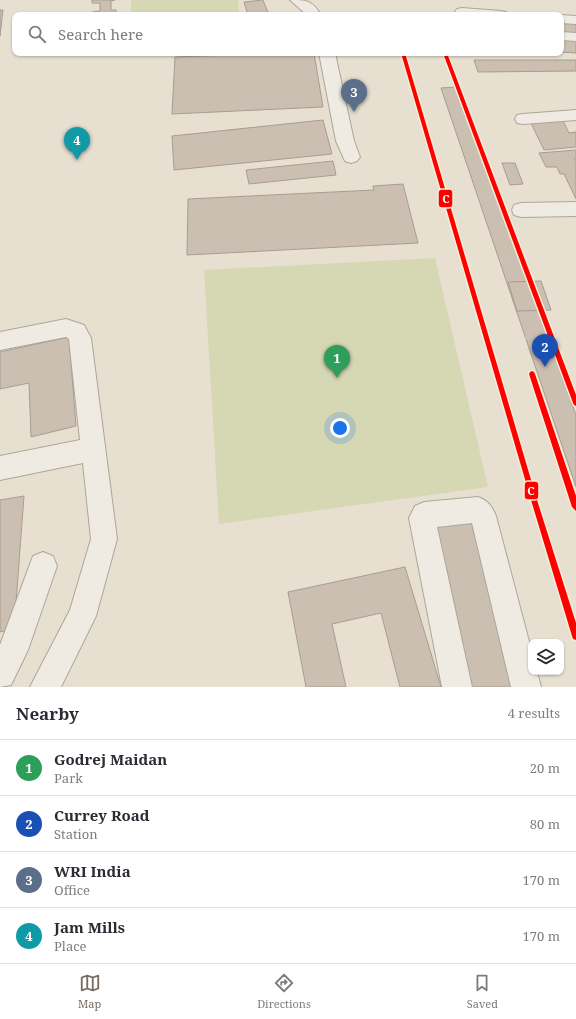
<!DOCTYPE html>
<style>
:root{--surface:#fff;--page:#f7f7f7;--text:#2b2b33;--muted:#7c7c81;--line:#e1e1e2;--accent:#786c5e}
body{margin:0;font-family:"Noto Serif",serif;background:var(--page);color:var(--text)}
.controls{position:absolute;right:12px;bottom:12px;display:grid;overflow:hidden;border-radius:8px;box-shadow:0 1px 3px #0004}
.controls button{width:36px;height:36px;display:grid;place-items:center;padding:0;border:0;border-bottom:1px solid var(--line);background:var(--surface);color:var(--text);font:20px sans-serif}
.you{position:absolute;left:340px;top:428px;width:14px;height:14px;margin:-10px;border:3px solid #fff;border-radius:50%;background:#1a73e8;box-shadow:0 0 0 6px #1a73e833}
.badge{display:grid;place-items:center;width:26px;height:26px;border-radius:50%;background:var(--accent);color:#fff;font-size:13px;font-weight:700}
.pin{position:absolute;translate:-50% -33px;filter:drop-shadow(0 1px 2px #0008)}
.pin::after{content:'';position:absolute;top:21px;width:14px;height:12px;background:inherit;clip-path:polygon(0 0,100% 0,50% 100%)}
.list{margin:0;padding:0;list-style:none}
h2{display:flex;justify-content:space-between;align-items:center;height:52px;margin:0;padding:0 16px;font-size:17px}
h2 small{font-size:13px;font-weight:400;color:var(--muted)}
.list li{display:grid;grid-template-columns:26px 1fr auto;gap:12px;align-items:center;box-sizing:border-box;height:56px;padding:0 16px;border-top:1px solid var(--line)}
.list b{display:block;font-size:15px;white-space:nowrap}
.list p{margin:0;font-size:13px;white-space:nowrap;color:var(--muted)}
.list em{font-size:13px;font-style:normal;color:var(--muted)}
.icon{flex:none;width:22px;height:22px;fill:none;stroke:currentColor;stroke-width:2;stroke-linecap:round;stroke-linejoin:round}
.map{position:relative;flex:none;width:576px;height:687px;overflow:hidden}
.search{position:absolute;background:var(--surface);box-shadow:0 1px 3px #0004;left:12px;right:12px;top:12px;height:44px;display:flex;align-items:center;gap:10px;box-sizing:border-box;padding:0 14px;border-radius:8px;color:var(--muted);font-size:15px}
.sheet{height:276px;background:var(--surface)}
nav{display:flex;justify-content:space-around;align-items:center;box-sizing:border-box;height:56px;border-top:1px solid var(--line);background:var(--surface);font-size:11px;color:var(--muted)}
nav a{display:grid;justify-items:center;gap:2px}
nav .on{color:var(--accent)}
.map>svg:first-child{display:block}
</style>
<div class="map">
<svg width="576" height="687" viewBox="0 0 576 687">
<rect width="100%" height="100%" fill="#e7e0d1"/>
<path fill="#d6d7b3" d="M131,0H238L239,15H131Z
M435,258L488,487L219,524L204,270Z"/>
<path fill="#cbbfb2" stroke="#a89c90" d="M92,0H115L111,1V10H116V15H92V12L100,11V3H92Z
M263,0L269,15H248L244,2Z
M0,10H3L0,36Z
M561,21H576V35H561Z
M561,39H576V53L561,52Z
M284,53H314L323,107L172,114L175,57Z
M474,60H576V71L478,72Z
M456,87L576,415V487L441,88Z
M562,119L569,133L576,132V147L544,150L530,121Z
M323,120L332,154L174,170L172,136Z
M576,150V159H574L576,163V199L564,174H560L557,167H546L539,153Z
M333,161L336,175L249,184L246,170Z
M502,163H515L523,184L510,185Z
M403,184L418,243L187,255L188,199L374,190L373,186Z
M541,281L551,310L517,311L508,282Z
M69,337L76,426L31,437L29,383L0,389V352Z
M24,496L14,629L0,632V500Z
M470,516L514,687H462L426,520Z
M405,567L441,687H400L381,613L332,624L346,687H306L288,592Z"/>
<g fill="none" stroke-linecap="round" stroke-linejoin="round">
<g stroke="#ada599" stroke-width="2">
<path id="minor" d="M290,0C306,0 312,0 321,15H307Z
M462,8L501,11L506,12L508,15H457L455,12L457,9Z
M560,15H561L576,16V24L561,23V15Z
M561,32L576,33V41L561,40Z
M319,53H335L354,141L360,157L357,161L351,163L345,161L336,141Z
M576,110V120L523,124L517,123L515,119L517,115L523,114Z
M576,202V216L521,217L514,215L512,210L514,205L521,203Z
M66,319L84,325L91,338L117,539L96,616L61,687H30L70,610L91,539L83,463L0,480V456L80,440L69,339L66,337L0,350V332Z
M478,497C488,501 492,506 496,516L531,649V672H537L541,687H511L472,523L437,527L472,687H442L409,518L415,506L424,502Z
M43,552L53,556L57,566L28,650L11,685L0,687V645L33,556Z"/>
</g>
<path stroke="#c8c2b9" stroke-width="2" stroke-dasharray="2 1.5" stroke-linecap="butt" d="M455,126L462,128L471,126"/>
<path stroke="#c8c2b9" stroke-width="2.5" stroke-dasharray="3 2" stroke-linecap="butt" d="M479,199L485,197L497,199
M500,260L519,259
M525,338L547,337"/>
<use href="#minor" fill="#efebe3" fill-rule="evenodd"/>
<g stroke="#f7eed8" stroke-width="3">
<path id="rail-1" d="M401,53H405L537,500L576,623V640L573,639L572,636L531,500Z
M443,53H447L576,395V406L574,405L573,403Z
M532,371L534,372L535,374L576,496V511L572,507L529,374L530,372Z"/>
</g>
<use href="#rail-1" fill="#f00" fill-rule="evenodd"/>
</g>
<g stroke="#f7eed8" stroke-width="1.5">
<rect x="438" y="189" width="15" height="19" rx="4" fill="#f00"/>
<rect x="524" y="481" width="15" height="19" rx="4" fill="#f00"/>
</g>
<g font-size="11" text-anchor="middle" font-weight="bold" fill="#fff">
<text x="446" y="203">C</text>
<text x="531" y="495">C</text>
</g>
</svg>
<div class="controls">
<button><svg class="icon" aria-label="layers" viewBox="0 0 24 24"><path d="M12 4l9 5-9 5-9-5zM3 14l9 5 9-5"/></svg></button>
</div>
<div class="you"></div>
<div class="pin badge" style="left:337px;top:378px;background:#2e9e5b">1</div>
<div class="pin badge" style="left:545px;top:367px;background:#1a4fb4">2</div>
<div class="pin badge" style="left:354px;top:112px;background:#5c6f8a">3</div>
<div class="pin badge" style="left:77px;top:160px;background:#0f9aa8">4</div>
<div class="search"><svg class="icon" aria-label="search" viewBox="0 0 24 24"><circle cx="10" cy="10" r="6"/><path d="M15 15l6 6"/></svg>Search here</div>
</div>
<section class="sheet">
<h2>Nearby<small>4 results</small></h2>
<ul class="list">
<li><span class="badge" style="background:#2e9e5b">1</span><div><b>Godrej Maidan</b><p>Park</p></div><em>20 m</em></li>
<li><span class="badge" style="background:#1a4fb4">2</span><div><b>Currey Road</b><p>Station</p></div><em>80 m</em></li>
<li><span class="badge" style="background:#5c6f8a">3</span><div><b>WRI India</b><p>Office</p></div><em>170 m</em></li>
<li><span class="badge" style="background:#0f9aa8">4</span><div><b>Jam Mills</b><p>Place</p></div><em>170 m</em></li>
</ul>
</section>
<nav>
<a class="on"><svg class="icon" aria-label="map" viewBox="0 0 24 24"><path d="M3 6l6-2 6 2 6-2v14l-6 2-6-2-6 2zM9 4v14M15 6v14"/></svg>Map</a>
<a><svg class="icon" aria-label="directions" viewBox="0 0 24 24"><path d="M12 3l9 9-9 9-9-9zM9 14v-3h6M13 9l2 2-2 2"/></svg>Directions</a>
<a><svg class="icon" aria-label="saved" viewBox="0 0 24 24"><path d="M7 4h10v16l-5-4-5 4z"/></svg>Saved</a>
</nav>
